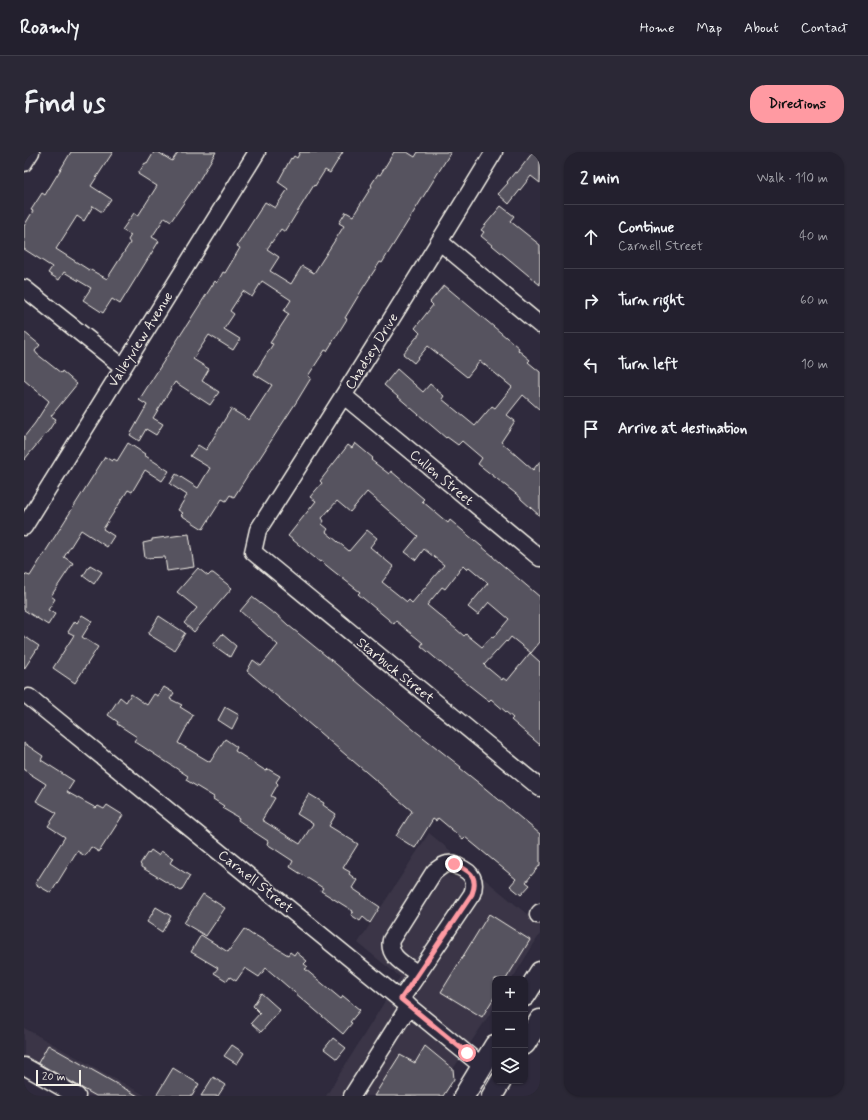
<!DOCTYPE html>
<meta charset="utf-8">
<style>
:root{--surface:#23202e;--page:#2b2836;--text:#f1f3f6;--muted:#a3a3aa;--line:#403e4a;--accent:#ff9aa2}
body{margin:0;font-family:Mynerve,sans-serif;background:var(--page);color:var(--text)}
.controls{position:absolute;right:12px;bottom:12px;display:grid;overflow:hidden;border-radius:8px;box-shadow:0 1px 3px #0004}
.controls button{width:36px;height:36px;display:grid;place-items:center;padding:0;border:0;border-bottom:1px solid var(--line);background:var(--surface);color:var(--text);font:20px sans-serif}
.scale{position:absolute;left:12px;bottom:10px;width:45px;box-sizing:border-box;padding-left:4px;border:2px solid #f4f1e8;border-top:0;font-size:11px;line-height:14px;white-space:nowrap;color:#f4f1e8;-webkit-text-stroke:3px #2f2a3d;paint-order:stroke}
.stop{position:absolute;width:12px;height:12px;margin:-9px;border:3px solid #ff9aa2;border-radius:50%;background:#fff}
.stop.end{background:#ff9aa2;border-color:#fff;box-shadow:0 1px 4px #0008}
.list{margin:0;padding:0;list-style:none}
h2{display:flex;justify-content:space-between;align-items:center;height:52px;margin:0;padding:0 16px;font-size:17px}
h2 small{font-size:13px;font-weight:400;color:var(--muted)}
.list li{display:grid;grid-template-columns:26px 1fr auto;gap:12px;align-items:center;box-sizing:border-box;height:64px;padding:0 16px;border-top:1px solid var(--line)}
.list b{display:block;font-size:15px;white-space:nowrap}
.list p{margin:0;font-size:13px;white-space:nowrap;color:var(--muted)}
.list em{font-size:13px;font-style:normal;color:var(--muted)}
.icon{flex:none;width:22px;height:22px;fill:none;stroke:currentColor;stroke-width:2;stroke-linecap:round;stroke-linejoin:round}
.map{position:relative;flex:none;width:516px;height:944px;overflow:hidden;border-radius:16px}
header{display:flex;align-items:center;gap:24px;box-sizing:border-box;height:56px;padding:0 20px;background:var(--surface);border-bottom:1px solid var(--line)}
header strong{font-size:19px}
nav{display:flex;gap:22px;margin-inline-start:auto;font-size:14px}
.intro{display:flex;align-items:center;justify-content:space-between;box-sizing:border-box;height:96px;padding:0 24px}
h1{margin:0;font-size:28px}
.button{padding:10px 18px;border-radius:16px;background:var(--accent);color:#111;font-size:14px;font-weight:700}
main{display:flex;gap:24px;padding:0 24px}
aside{flex:1;background:var(--surface);border-radius:16px;box-shadow:0 1px 3px #0004}
.map>svg:first-child{display:block}
</style>
<header>
<strong>Roamly</strong>
<nav><a>Home</a><a>Map</a><a>About</a><a>Contact</a></nav>
</header>
<div class="intro"><h1>Find us</h1><a class="button">Directions</a></div>
<main>
<div class="map">
<svg width="516" height="944" viewBox="0 0 516 944">
<rect width="100%" height="100%" fill="#2f2a3d"/>
<filter id="ink" filterUnits="userSpaceOnUse"><feTurbulence type="fractalNoise" baseFrequency=".025" numOctaves="2"/><feDisplacementMap in="SourceGraphic" scale="8" xChannelSelector="R" yChannelSelector="G"/><feConvolveMatrix kernelMatrix="1 2 1 2 8 2 1 2 1" color-interpolation-filters="sRGB"/></filter>
<g filter="url(#ink)">
<path fill="#3b3647" d="M405,681L516,773V782L488,827H471V854L429,917V929L419,944H302L376,825L334,791Z
M0,876L122,944H44L0,919Z"/>
<path fill="#56525f" stroke="#f4f1e8" fill-rule="evenodd" d="M47,0H89L67,34L87,47L78,60L69,54L60,69L53,64L32,97L65,118V117L83,127L106,91L104,88L107,83L98,78L110,61L114,64L133,34L114,22L121,11L123,12L130,0H134L148,9L154,0H192L171,35L147,69L141,65L128,85L135,89L96,152L88,147L79,161L59,148L67,136L40,120L35,128L24,121L28,115L0,97V74L9,59L7,58L18,41L21,43Z
M276,0H319L306,21L301,18L291,34L290,33L261,80L257,77L243,97L255,105L246,119L267,132L278,114L290,121L320,74L315,71L322,60L329,64L348,34L347,33L354,22L356,23L370,0H383L391,5L394,0H427L358,111L356,110L339,136L321,166L323,167L303,199L301,198L284,224L287,226L273,249L228,318H227L210,345L206,343L202,349L198,347L179,377L157,363L159,361L154,358L163,343L146,332L152,322L174,336L186,316L166,304L174,293L182,298L207,257L225,268L248,233L230,222L249,192L246,191L265,162L260,159L267,148L238,129L228,145L219,139L206,159L210,162L200,177L216,187L209,198L185,183L169,207L185,217L178,229L195,240L186,253L151,230L129,266L139,272L132,283L122,277L115,289L106,283L123,253L115,248L191,129L193,131L199,120L201,121L216,96L213,94L241,50L251,56L264,37L254,30L267,6L268,7L270,4L273,6Z
M509,0H516V31L507,24L485,52L474,42L484,31L483,30L491,20L493,21Z
M477,54L490,64L486,69L516,93V133L457,84L460,80L457,78Z
M420,133L495,196L494,198L506,208L504,210L516,220V258L499,243L483,263L491,269L477,290L509,318L516,309V364L497,347L496,345L454,312L458,306L438,289L434,293L423,285L422,286L360,233L373,217L399,240L406,232L420,244L418,247L451,274L468,254L471,256L488,235L456,209L443,225L404,194L390,211L379,202L396,181L391,176L409,153L406,150Z
M0,180L16,193L11,199L13,202L37,221L38,219L53,232L27,264L32,267L25,278L0,308V285L11,271L25,249L0,228Z
M104,291L121,302L120,303L145,319L138,329L121,318L108,340L104,338L79,377L90,384L83,395L57,378L40,405L49,411L27,444L31,447L24,458L31,462L24,473L0,458V422L6,424L81,305L88,309L90,307L93,309Z
M331,291L349,306L347,308L365,322L367,319L400,347L398,349L424,371L426,368L469,404V405L516,445V490L507,501L487,485L483,490L482,489L460,513L478,528L479,526L483,529L506,501L516,510V593L487,568L489,566L467,547L465,549L423,516L397,494L399,491L372,469L370,472L334,442L336,440L308,418L297,409L296,410L264,384L292,349L286,345L298,331L296,329L324,293L328,296ZM343,340L394,384L381,400L392,408L400,397L420,413L388,451L385,448L383,450L358,430L370,415L346,395L353,386L343,378L325,399L302,380L304,377L298,372L300,369L298,366L313,349L326,360ZM439,414L443,418L445,415L464,431L444,455L454,463L465,450L485,467L469,486L468,484L458,495L442,482L440,484L432,477L403,453L418,435L421,437Z
M165,382L170,415L143,419L141,405L121,406L119,391L128,389V387Z
M66,413L78,420L70,432L59,424Z
M174,416L184,424L187,421H189L208,436L170,480L160,471L173,456L153,440Z
M228,445L249,461H251L264,473L312,512L390,578L437,615L436,616L456,632L516,682V713L502,730L506,733L497,743L486,734L492,727L441,685L439,687L414,666L412,669L409,667L391,696L372,684L388,659L223,519L229,508L237,514L254,493L216,459Z
M58,463L68,469L58,485L74,495L51,531L29,516L50,483L44,480L51,469L53,471Z
M135,464L161,481L150,498L124,482Z
M198,482L212,494L206,505L189,493Z
M0,484L15,494L0,517Z
M140,535L150,541L146,547L158,553L156,555L169,563L154,591L186,610L201,587L213,595L211,599L242,619L244,617L256,624L252,630L254,632L247,644L251,646L238,668L276,692L289,672L273,662L285,642L300,651L299,653L312,662L305,674L334,692L319,716L326,720L325,722L333,728L328,736L356,755L346,771L339,765L336,769L327,763L329,759L297,739L299,736L266,715L269,709L243,692L244,689L221,674V673L214,668L215,666L198,656L200,654L189,647L190,645L162,628L164,624L110,589L113,585L93,572L94,570L84,563L96,545L102,550L107,542L123,553L130,542L134,544Z
M201,555L215,563L208,577L194,568Z
M0,591L19,604L17,608L50,629L43,640L72,656L74,654L80,657L83,653L99,663L75,700L67,695L61,704L53,699L27,741L11,732L41,685L24,674L33,661L12,649L22,632L0,618Z
M127,698L134,703L137,699L149,706L146,711L166,724L157,739L117,715V713L116,712L124,700L125,701Z
M179,742L201,756L182,784L160,771Z
M132,755L147,764L138,780L123,770Z
M465,762L506,788L482,827H471V844L458,865L417,840Z
M220,777L230,784L231,783L264,803L266,800L270,803L272,800L283,809L280,812L284,815L281,817L317,847L319,844L336,858L326,870L328,871L319,882L242,816L235,825L221,816L212,829L206,825L203,829L190,821L194,816L167,800L177,783L204,800Z
M237,841L256,858L237,880L227,871L236,861L229,854Z
M309,886L322,896L313,907L300,897Z
M24,893L77,923L114,944H72L14,911Z
M208,893L220,901L213,912L200,904Z
M401,894L429,917L430,927L419,944H350L376,903L391,911Z
M149,916L175,932L168,944H132Z
M189,925L201,933L194,944H177Z"/>
<g fill="none" stroke-linecap="round" stroke-linejoin="round">
<g stroke="#f4f1e8" stroke-width="19">
<path id="minor" d="M470,0C393,127 314,253 234,378L229,400L516,636
M0,11L7,0
M416,90L516,173
M0,136L99,215
M320,244L516,406
M0,375L233,0
M5,545L458,914
M514,763L516,760
M377,847L394,822L448,742C453,729 448,720 435,715C432,713 427,711 423,712C418,713 414,717 410,720L367,788C363,805 382,813 394,822
M0,914L53,944
M328,944L385,854"/>
</g>
<g stroke="#f4f1e8" stroke-width="23">
<path id="major" d="M501,844L516,820
M501,892L516,868
M440,944L471,893
M468,944L477,929"/>
</g>
<use href="#minor" stroke="#2f2a3d" stroke-width="16"/>
<use href="#major" stroke="#2f2a3d" stroke-width="20"/>
</g>
</g>
<g fill="none" stroke-linecap="round" stroke-linejoin="round" filter="url(#ink)">
<path stroke="#ff9aa2" stroke-width="5" d="M430,712C445,718 455,724 448,742L377,847L443,901"/>
</g>
<g text-anchor="middle" stroke-width="3" stroke-linejoin="round" paint-order="stroke">
<g font-size="14" fill="#f4f1e8" stroke="#2f2a3d">
<text transform="translate(116 187) rotate(-58)" y="5">Valleyview Avenue</text>
<text transform="translate(347 199) rotate(-58)" y="5">Chadsey Drive</text>
<text transform="translate(418 325) rotate(40)" y="5">Cullen Street</text>
<text transform="translate(372 518) rotate(39)" y="5">Starbuck Street</text>
<text transform="translate(232 729) rotate(39)" y="5">Carnell Street</text>
</g>
</g>
</svg>
<div class="controls">
<button>+</button>
<button>−</button>
<button><svg class="icon" aria-label="layers" viewBox="0 0 24 24"><path d="M12 4l9 5-9 5-9-5zM3 14l9 5 9-5"/></svg></button>
</div>
<div class="scale">20 m</div>
<div class="stop" style="left:443px;top:901px"></div>
<div class="stop end" style="left:430px;top:712px"></div>
</div>
<aside>
<h2>2 min<small>Walk · 110 m</small></h2>
<ul class="list">
<li><svg class="icon" aria-label="ahead" viewBox="0 0 24 24"><path d="M12 20V5M6 11l6-6 6 6"/></svg><div><b>Continue</b><p>Carnell Street</p></div><em>40 m</em></li>
<li><svg class="icon" aria-label="right" viewBox="0 0 24 24"><path d="M7 20v-9h11M14 6l5 5-5 5"/></svg><div><b>Turn right</b></div><em>60 m</em></li>
<li><svg class="icon" aria-label="left" viewBox="0 0 24 24"><path d="M17 20v-9H6M10 6l-5 5 5 5"/></svg><div><b>Turn left</b></div><em>10 m</em></li>
<li><svg class="icon" aria-label="arrive" viewBox="0 0 24 24"><path d="M6 21V4h12l-3 4 3 4H6"/></svg><div><b>Arrive at destination</b></div></li>
</ul>
</aside>
</main>
